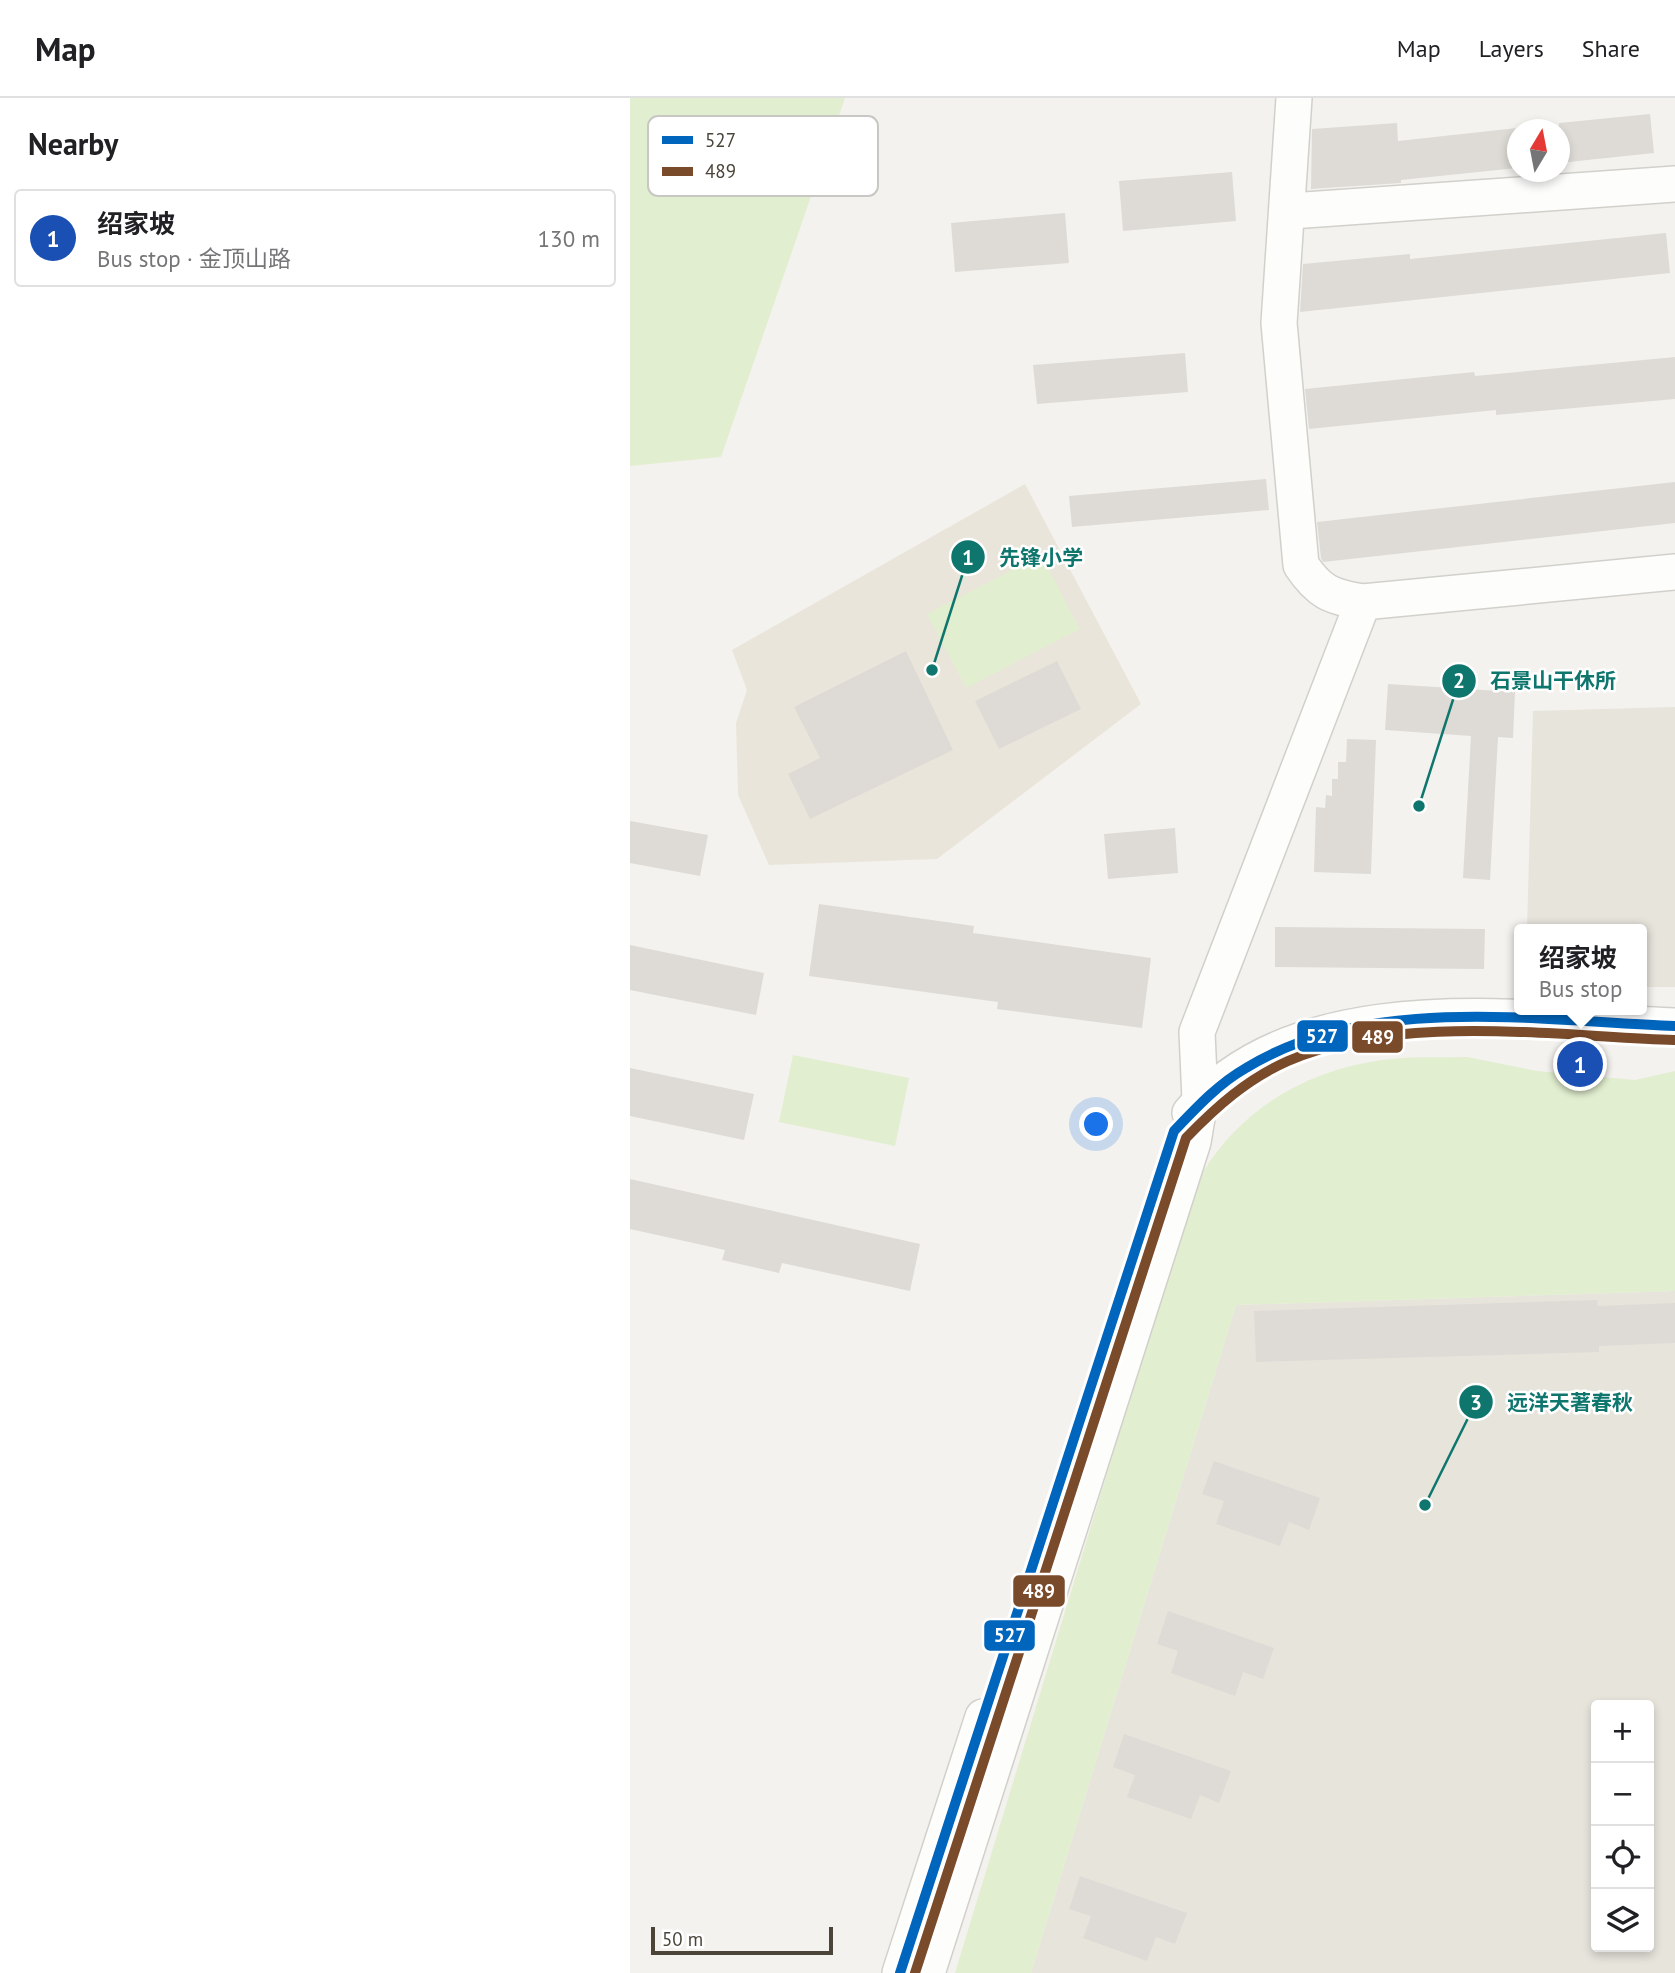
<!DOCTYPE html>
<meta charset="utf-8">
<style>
:root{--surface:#fff;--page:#f2f2f2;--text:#202124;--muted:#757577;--line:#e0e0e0;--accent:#db2777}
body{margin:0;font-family:"PT Sans","Noto Sans SC",sans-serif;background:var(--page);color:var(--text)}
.controls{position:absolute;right:21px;bottom:21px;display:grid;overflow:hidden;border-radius:7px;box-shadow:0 4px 10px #0003}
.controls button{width:63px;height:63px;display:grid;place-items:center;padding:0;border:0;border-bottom:2px solid var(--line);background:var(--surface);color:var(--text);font:35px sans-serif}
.compass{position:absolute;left:877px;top:21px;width:63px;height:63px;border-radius:50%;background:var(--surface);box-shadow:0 4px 10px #0003;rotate:10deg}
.scale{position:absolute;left:21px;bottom:18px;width:182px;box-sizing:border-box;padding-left:7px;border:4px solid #4b4439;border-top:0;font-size:19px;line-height:24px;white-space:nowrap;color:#4b4439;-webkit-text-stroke:5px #fff;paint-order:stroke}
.you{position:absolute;left:467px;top:1027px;width:24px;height:24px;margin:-18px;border:5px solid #fff;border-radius:50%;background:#1a73e8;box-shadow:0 0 0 10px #1a73e833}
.badge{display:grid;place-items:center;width:46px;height:46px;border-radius:50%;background:var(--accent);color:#fff;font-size:23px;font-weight:700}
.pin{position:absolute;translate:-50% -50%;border:4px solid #fff;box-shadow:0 2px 7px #0006}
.popup{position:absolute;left:884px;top:826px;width:133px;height:91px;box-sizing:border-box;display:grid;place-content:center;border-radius:7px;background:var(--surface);filter:drop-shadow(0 2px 5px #0005);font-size:23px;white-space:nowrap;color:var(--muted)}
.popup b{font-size:26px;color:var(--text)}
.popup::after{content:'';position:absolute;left:50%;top:100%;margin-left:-14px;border:14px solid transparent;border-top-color:var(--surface)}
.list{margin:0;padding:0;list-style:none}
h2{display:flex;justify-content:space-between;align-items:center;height:91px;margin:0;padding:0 28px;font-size:30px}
h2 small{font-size:23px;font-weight:400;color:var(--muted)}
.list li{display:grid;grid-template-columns:46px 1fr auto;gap:21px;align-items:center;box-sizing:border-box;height:98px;margin:0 14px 14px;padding:0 14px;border:2px solid var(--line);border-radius:7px}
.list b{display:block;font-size:26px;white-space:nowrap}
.list p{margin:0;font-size:23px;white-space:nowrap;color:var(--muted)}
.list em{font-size:23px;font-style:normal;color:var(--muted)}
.icon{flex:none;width:38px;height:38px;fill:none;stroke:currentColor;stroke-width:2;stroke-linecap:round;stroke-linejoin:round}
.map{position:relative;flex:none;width:1045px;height:1875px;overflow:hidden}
header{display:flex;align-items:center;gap:42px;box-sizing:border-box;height:98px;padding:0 35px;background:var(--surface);border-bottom:2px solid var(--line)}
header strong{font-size:33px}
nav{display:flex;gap:38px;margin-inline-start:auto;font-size:24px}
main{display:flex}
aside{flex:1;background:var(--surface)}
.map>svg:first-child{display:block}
</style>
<header>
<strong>Map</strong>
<nav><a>Map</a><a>Layers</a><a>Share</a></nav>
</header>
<main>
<aside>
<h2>Nearby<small></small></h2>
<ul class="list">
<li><span class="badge" style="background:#1a4fb4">1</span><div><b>绍家坡</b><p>Bus stop · 金顶山路</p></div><em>130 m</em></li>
</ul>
</aside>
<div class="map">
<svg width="1045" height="1875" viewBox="0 0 1045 1875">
<rect width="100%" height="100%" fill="#f4f2ee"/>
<path fill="#e7e4dc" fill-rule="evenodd" d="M1045,609V889H1011V831H897L903,613Z
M1045,1193V1875H401L606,1207ZM966,1607H1019V1849H966Z"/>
<path fill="#eae5da" d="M395,386L511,606L307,761L139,767L108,697L106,625L117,592L102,552Z"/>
<path fill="#e1eecf" d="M0,0H215L91,359L0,368Z
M411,457L450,531L336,590L297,516Z
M163,957L279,980L265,1048L149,1024Z
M837,959L907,973L1005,982L1045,973V1193L606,1207L401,1875H325L546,1149C554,1126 560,1095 573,1074C612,1010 678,972 752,962C780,958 809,960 837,959Z"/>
<path fill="#dedbd6" d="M1020,16L1024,55L929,65V25Z
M767,25L768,43L887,30V70L771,82V85L681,91L682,31Z
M602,74L606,123L493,133L489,83Z
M435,115L439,165L325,174L321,125Z
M1036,135L1040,175L670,214L673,166L780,156V161Z
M555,255L558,294L407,306L403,267Z
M1045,259V301L866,317V312L679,331L675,291L844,274L845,278Z
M636,381L639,412L442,429L439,398Z
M1045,384V425L693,464L691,460L687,424Z
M276,553L323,652L180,721L158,676L190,660L164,609Z
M427,563L451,611L369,651L345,603Z
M758,586L885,594L883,640L868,639L860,782L833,780L841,638L755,632Z
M717,641L746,642L741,776L684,774L686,709L695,710L696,697L702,698V681H708V664H716Z
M0,723L78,737L70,778L0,765Z
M545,730L548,775L478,781L474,736Z
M189,806L344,828L343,835L521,860L512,930L367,911L368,904L179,878Z
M645,829L855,831L854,871L645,869Z
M0,847L134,875L126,917L0,892Z
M0,970L124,996L114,1042L0,1018Z
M0,1081L290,1146L280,1193L152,1165L149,1175L92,1162L95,1152L0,1131Z
M967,1202L968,1208L1045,1205V1245L969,1248V1254L626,1264L624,1213Z
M584,1363L690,1400L679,1432L659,1424L650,1448L586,1426L594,1403L572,1396Z
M538,1513L644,1550L633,1581L613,1574L605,1598L541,1575L548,1553L527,1546Z
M494,1636L601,1673L589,1705L570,1697L561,1721L497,1699L505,1677L483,1669Z
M450,1778L557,1815L545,1846L526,1839L517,1863L453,1840L461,1818L439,1811Z"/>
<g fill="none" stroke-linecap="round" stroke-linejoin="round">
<g stroke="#d2d0cb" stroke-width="38">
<path id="minor" d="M664,0L649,225L671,467C689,494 701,499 733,504L1045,474
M661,113L1045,86
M560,1015C670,885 895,922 1045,928
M270,1875L353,1619
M297,1875L563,1044L570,1002L567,934L733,504"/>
</g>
<use href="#minor" stroke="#fdfdfc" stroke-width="35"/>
<g stroke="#fff" stroke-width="16">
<path id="bus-1" d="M270,1875L544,1033C566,1010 588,986 616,970C738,895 908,923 1045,928"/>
</g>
<g stroke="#fff" stroke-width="16">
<path id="bus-2" d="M285,1875L556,1040C586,1009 617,981 658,963C766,915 927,938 1044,942"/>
</g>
<use href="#bus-1" stroke="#0065bd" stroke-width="10"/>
<use href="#bus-2" stroke="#7a4b2a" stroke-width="10"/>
</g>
<rect x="18" y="18" width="230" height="80" rx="10" fill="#fff" stroke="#c9c7c4" stroke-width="2"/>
<rect x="32" y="38" width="31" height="8" fill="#0065bd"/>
<rect x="32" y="69" width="31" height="9" fill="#7a4b2a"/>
<g font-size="19" fill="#4b4439">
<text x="75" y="49">527</text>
<text x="75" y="80">489</text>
</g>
<path fill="none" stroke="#0f766e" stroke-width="2.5" d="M302 572L338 459M789 708L829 583M795 1407L846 1304"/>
<g fill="#0f766e" stroke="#fff" stroke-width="2.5">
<circle cx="302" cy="572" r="7"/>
<circle cx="789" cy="708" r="7"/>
<circle cx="795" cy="1407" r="7"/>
<circle cx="338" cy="459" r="18"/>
<circle cx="829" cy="583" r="18"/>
<circle cx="846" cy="1304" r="18"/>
</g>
<g font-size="21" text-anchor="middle" font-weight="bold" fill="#fff">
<text x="338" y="467">1</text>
<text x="829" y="590">2</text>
<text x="846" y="1312">3</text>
</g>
<g font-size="21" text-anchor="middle" font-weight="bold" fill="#0f766e" stroke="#fff" stroke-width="5" stroke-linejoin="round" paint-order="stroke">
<text x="411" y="467">先锋小学</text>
<text x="923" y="590">石景山干休所</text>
<text x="940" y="1312">远洋天著春秋</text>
</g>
<g stroke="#fff" stroke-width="2.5">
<rect x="666" y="921" width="53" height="34" rx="7" fill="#0065bd"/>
<rect x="721" y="922" width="53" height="34" rx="7" fill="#7a4b2a"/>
<rect x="382" y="1476" width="54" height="34" rx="7" fill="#7a4b2a"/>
<rect x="353" y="1521" width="53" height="33" rx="7" fill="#0065bd"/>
</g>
<g font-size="19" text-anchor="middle" font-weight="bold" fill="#fff">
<text x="692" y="945">527</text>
<text x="748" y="946">489</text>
<text x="409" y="1500">489</text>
<text x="380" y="1544">527</text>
</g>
</svg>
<div class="controls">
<button>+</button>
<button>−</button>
<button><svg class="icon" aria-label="locate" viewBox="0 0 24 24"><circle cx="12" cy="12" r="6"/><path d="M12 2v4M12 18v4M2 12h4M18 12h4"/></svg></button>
<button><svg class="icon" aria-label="layers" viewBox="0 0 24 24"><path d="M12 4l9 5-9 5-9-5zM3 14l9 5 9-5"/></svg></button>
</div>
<svg class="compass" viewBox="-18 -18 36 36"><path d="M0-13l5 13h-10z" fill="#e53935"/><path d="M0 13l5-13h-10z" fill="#757577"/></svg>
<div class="scale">50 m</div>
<div class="you"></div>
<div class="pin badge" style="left:950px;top:966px;background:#1a4fb4">1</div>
<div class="popup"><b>绍家坡</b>Bus stop</div>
</div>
</main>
